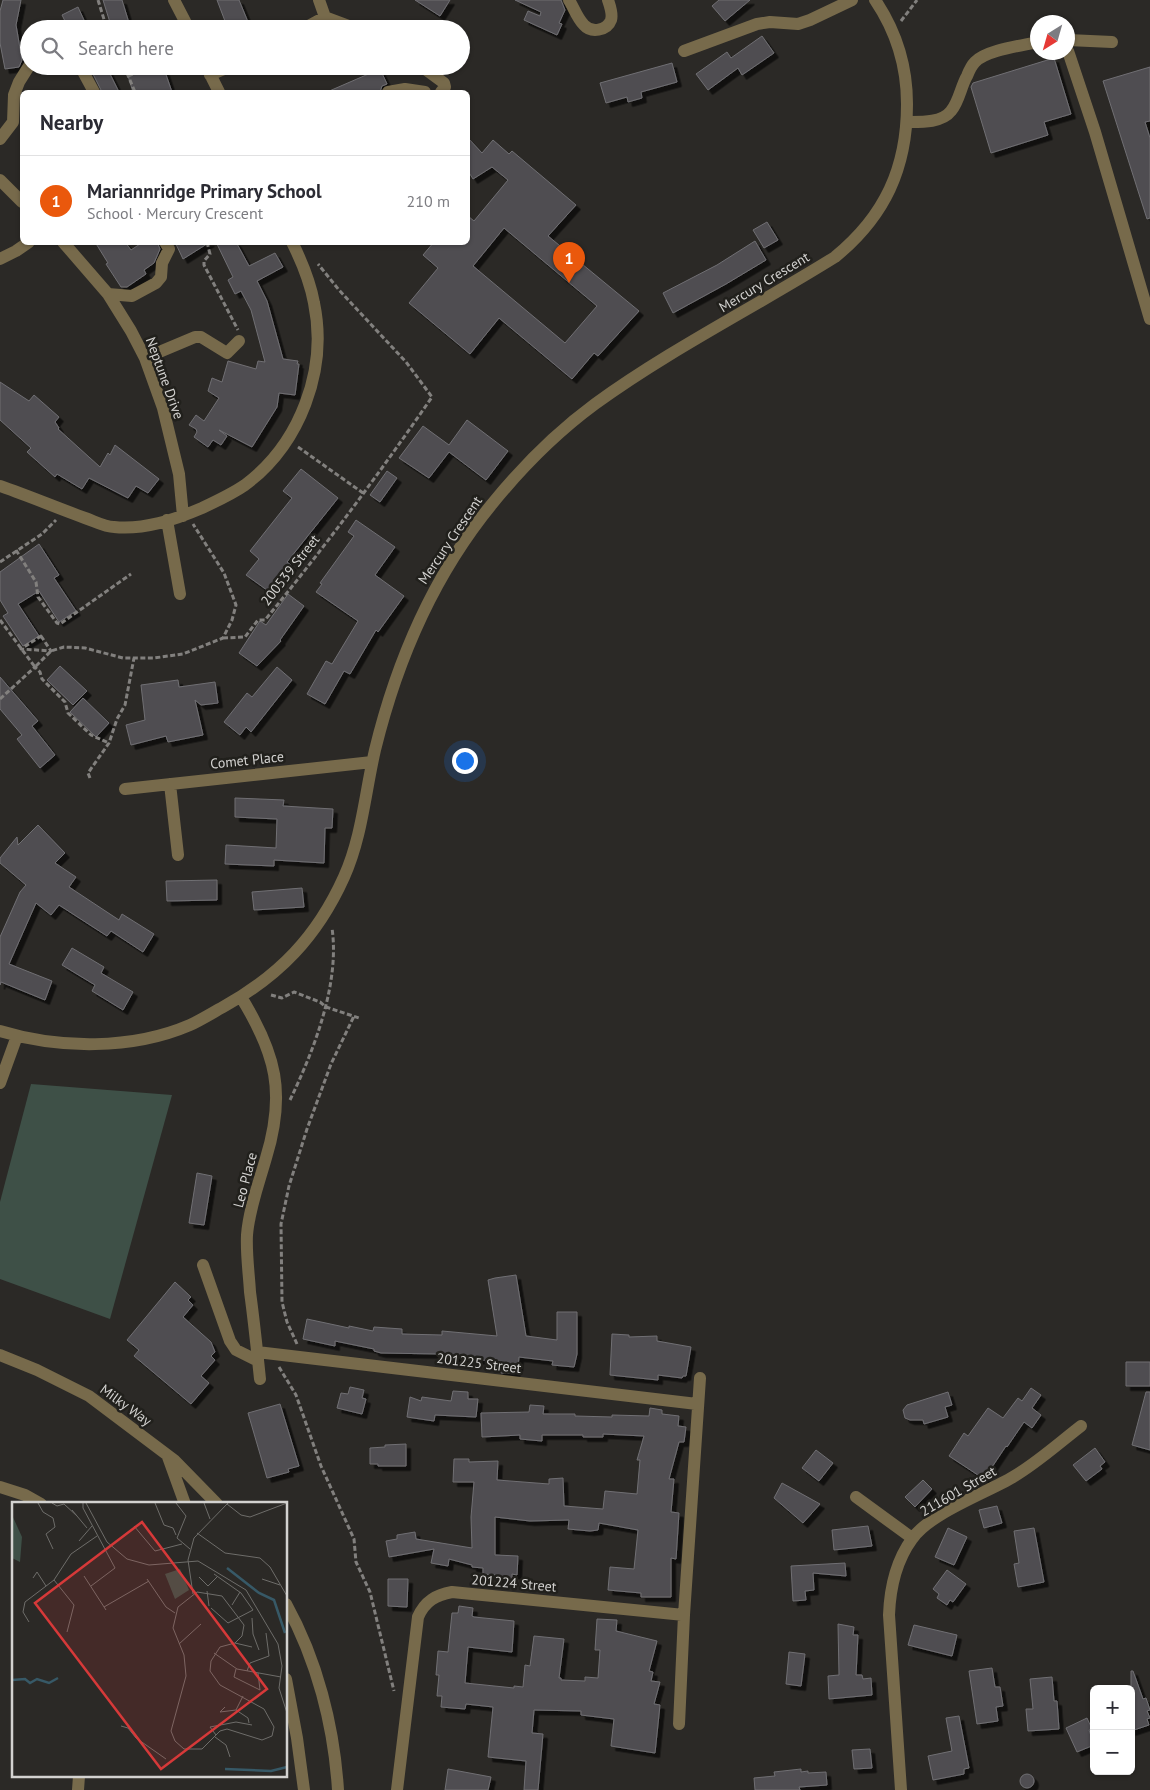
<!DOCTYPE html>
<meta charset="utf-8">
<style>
:root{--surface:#fff;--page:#f2f2f3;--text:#2b2b33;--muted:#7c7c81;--line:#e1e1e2;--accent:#ea580c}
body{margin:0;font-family:"PT Sans",sans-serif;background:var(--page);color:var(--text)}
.controls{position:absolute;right:15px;bottom:15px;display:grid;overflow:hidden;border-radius:8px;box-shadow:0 1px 4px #0004}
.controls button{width:45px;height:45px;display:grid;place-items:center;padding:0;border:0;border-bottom:1px solid var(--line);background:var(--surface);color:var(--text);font:25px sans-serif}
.compass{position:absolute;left:1030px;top:15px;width:45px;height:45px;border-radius:50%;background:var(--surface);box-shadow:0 1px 4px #0004;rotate:217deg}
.you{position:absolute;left:464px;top:760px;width:18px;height:18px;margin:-12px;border:4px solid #fff;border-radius:50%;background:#1a73e8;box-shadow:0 0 0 8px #1a73e833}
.badge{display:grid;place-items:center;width:32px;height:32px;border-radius:50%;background:var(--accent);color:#fff;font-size:16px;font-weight:700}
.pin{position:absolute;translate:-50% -41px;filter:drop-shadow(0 1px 2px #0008)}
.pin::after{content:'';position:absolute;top:26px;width:18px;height:15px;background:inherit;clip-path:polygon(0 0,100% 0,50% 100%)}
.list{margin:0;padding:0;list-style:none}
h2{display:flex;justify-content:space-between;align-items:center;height:65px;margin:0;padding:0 20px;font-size:21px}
h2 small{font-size:16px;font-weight:400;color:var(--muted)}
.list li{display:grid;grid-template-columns:32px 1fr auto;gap:15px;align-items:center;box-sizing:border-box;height:90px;padding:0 20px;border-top:1px solid var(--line)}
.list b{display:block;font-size:19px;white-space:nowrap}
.list p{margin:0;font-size:16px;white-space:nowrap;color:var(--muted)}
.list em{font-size:16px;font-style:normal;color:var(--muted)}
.icon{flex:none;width:28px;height:28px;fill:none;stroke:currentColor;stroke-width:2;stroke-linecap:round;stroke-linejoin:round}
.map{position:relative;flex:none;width:1150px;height:1790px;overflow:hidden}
.search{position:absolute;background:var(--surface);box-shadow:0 1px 4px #0004;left:20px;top:20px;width:450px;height:55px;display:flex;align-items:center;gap:12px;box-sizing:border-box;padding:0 18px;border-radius:28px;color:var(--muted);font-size:19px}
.panel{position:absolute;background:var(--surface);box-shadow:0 1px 4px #0004;left:20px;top:90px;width:450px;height:155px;border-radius:8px}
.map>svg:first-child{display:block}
</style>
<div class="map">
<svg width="1150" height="1790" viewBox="0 0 1150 1790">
<defs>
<filter id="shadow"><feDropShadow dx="4.5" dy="4.5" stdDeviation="0" flood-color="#0009"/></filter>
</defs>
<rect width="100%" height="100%" fill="#2b2926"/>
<path fill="#3e5047" d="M31,1084L172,1095L110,1319L0,1279V1202Z"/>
<path fill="#4f4d51" stroke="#706f73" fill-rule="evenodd" filter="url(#shadow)" d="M3,0H21L16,25L22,60L19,67L5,69L0,43V11Z
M103,0H122L129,23L112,29Z
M217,0H239L248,22L228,29Z
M415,0H450L440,16Z
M515,0H561L565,10L559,23L562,24L557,35L524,20L528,11L540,16L541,12Z
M719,0H750L725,21L712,6Z
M78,7L88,29H69L62,15Z
M762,36L774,53L742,75L738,68L708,90L696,74L727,52L731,58Z
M1054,58L1071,114L1044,122L1048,135L991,153L971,87L973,83Z
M672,63L677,82L641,92L642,98L628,102L627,97L606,103L600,83Z
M89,66H106L119,92H102Z
M125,66H163L172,92H133Z
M1150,67V121L1145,122L1150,138V218L1147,219L1103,81Z
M380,69L387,84L382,86L380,92H327Z
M468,138L482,153L493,140L509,154L512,151L576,205L548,236L639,311L598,356L594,353L572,379L499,318L470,354L409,303L438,268L423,255L434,242H468V216L474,221L508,180L492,167L473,179L468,171ZM504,228L597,306L565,343L473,266Z
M767,222L778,240L764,248L753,230Z
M755,241L766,260L726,284L673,313L663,293L717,265Z
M95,242H125L131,250L143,242H157L160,249L154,263L144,270L146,274L127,287H121L106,264L108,263Z
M175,242H210L183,259Z
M216,242H236L249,266L275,253L283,267L257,281L267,301L283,359L298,361L297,364H299L295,395L279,393L277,407L252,447L219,430L227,436L221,445L213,440L208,447L194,437L197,432L196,429L189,425L196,415L204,421L219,398L208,391L212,378L222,382L228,361L256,369L258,361L265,362L251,310L241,291L235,294L228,280L233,277Z
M0,382L29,401L34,395L59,417L55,422L59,428L58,429L100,467L108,453L110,455L115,445L159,479L148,493L136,486L128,498L89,478L82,489L57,474L55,477L27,452L31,448L0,420Z
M467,420L508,451L486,480L449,452L429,478L399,458L423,426L449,445Z
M301,469L338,498L287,562L292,566L271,593L246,575L259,559L250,551L292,498L283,491Z
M387,471L397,478L380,502L370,495Z
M356,520L395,547L375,575L404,596L378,632L376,630L350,674L344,671L325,704L307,694L326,661L332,664L358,621L316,592L322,584L320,583L354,536L348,532Z
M39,544L59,575L54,578L76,611L59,622L39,591L18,604L39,636L23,646L3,616L8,613L0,600V572Z
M288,594L304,606L280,640L281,641L257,666L239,653L260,621L266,625Z
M60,666L87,691L73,705L47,680Z
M277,667L292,680L251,732L246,727L240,735L224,722L247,693L252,697Z
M0,677L38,721L32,726L55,755L40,768L17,739L22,735L0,709Z
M178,680L179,687L215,682L218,703L201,705L195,700L203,735L168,742L166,736L131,745L126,725L145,720L141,685Z
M83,698L109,723L96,737L70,712Z
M235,798L284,800L283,806L333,809L332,828H325L324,863L274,860V866L225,864L226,845L276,848L277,819L235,817Z
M38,825L65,853L55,863L76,877L69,887L119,920L122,914L154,934L143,952L111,931L107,936L59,905L51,915L36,903L9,964L52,981L45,1000L1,982L0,985V937L20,892L26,885L0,863V858L17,837L18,845Z
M217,880V900L167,901L166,881Z
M302,888L304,907L254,910L252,892Z
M72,948L104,967L101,973L133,992L123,1010L92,991L95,985L62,965Z
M197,1173L212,1176L204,1225L189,1223Z
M516,1275L526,1336L557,1340V1312H577V1354L574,1367L552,1365L553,1361L519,1357L518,1367H516L515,1373H501L495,1365H491V1361L457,1357V1360L440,1359V1354L381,1353L374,1351V1349L335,1341V1346L303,1339L307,1319L349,1328V1326L373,1331L374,1327L402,1329V1334L442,1335V1331L497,1336L488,1280L495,1278Z
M175,1282L191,1297L188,1300L193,1305L183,1317L211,1342L215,1352L211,1356L215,1360L201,1376L209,1383L191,1404L134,1356L139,1350L127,1340Z
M612,1334L629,1335V1337L657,1336V1341L691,1347L686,1376H683L682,1378L658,1375V1380L610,1375Z
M1126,1362H1150V1386H1126Z
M350,1387L364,1390L362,1398L366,1399L362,1414L337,1408L341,1393L348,1394Z
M1031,1388L1041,1395L1032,1408L1041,1415L1032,1428L1024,1422L1007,1447L1006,1446L984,1479L949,1456L964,1433L968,1436L988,1408L1003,1418L1018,1398L1022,1401Z
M453,1391L468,1392V1399H478L476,1417L435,1415L434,1421L407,1417L410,1397L421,1401L422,1397L451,1401Z
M948,1392L952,1405L945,1407L948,1417L924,1424L923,1420H910L905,1418L903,1410L907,1405Z
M1146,1392H1150V1450L1132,1445Z
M280,1404L299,1466L288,1469L289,1472L267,1478L248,1413Z
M530,1405L544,1406L543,1414H575V1416L612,1417V1415L649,1416L650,1408L662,1410V1414L679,1416L678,1426L686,1427L684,1442H679L669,1479H674L671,1512L679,1513L676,1559L671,1558V1597H641V1593L608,1590L610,1567L634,1569L638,1530L599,1523L598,1530L590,1531L568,1529L569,1520L530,1521L495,1517V1555L518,1556L517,1575L512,1574V1579L495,1578V1575L483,1574V1568L472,1567V1565L449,1559L448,1566L431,1563L434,1549L389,1557L386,1541L397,1539V1535L415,1532L416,1539L472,1548L471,1517L474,1482H453L454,1459H469V1462L498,1461L497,1480L549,1484V1479L563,1478L564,1506L603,1509L605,1491L637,1494L640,1460H637L644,1436L603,1434V1437H583V1435H542V1441L520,1439V1435L482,1437L481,1413L529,1412Z
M406,1444V1466H378V1464H370V1448L385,1447V1445Z
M1095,1448L1105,1462L1100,1466L1102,1469L1086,1481L1073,1465Z
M816,1450L833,1463L819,1481L802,1468Z
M923,1480L932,1489L915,1507L905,1497Z
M782,1483L820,1504L803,1523L774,1498Z
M997,1506L1002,1523L984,1528L979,1510Z
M868,1526L872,1546L834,1550L832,1530Z
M948,1528L967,1537L954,1565L935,1557Z
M1034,1528L1044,1582L1018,1587L1014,1564L1019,1563L1014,1531Z
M845,1563L846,1576L813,1573L814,1590L805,1591L806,1600L793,1601L791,1566Z
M947,1570L966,1584L953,1602L950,1600L947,1605L937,1598L939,1594L933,1589Z
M388,1579H408L407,1607L388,1606Z
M459,1606L473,1608L472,1616L474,1617L514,1621L512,1652L468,1647L465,1683L514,1688V1686L523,1687L525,1665L530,1666L534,1636L564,1639L559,1678H561V1680L585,1681V1677L598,1678L600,1650H595L597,1619L617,1620L616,1631L657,1641L649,1671L653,1672L651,1681L660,1682L654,1704L660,1705L655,1753L611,1746L614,1719L581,1715V1711L534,1710L532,1733L543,1734L538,1790H524L526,1761L488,1757L493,1707L466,1704L465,1709L441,1707L442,1696H437L439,1675H436L438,1651L448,1652L452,1613H458Z
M838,1624L854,1627L853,1635H858L856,1675H862L863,1679L871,1678L872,1695L829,1699L828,1676L839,1675Z
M914,1625L957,1635L952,1656L908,1645Z
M789,1652L805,1654L801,1686L786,1684Z
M992,1668L995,1687H1000L1003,1706L996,1707L998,1721L977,1724L969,1671Z
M1131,1671H1133L1143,1699L1146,1698L1150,1710L1147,1711L1150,1718L1147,1719L1149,1725L1131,1731Z
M1052,1677L1054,1701H1057L1059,1729L1028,1731L1026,1709H1033L1030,1679Z
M959,1716L969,1768L964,1769V1774L933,1780L928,1756L952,1751L946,1718Z
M1087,1718L1092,1729L1089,1730L1094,1745L1077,1752L1066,1728Z
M870,1749L872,1768L854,1769L852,1750Z
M448,1769L491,1777L488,1790H445Z
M801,1769V1772L808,1771V1773L826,1772L827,1785L799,1787L800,1790H755L754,1778L775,1776L774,1772Z
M1020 1781a7 7 0 1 1 14 0a7 7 0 1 1-14 0Z"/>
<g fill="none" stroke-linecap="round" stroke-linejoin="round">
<path stroke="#82807e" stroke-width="3" stroke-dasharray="5 2.5" stroke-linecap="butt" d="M98,0L107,29
M901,21L917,0
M124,66L135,92
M128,76L152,66
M207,242L210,254L204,261V265L238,330
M298,447L363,493
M16,550L36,582L38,597L57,623L60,624L131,574
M0,562L42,534L56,520
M0,620L35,667L51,651L64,647L85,648L123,658H154L183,654L223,638L232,620L236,605L224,573L193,524
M41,636L51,651L21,649Z
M223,638L245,637L258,620H265C324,548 379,474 432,397L406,362L339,290L318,264
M0,699L35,667L40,672L42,679L65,702L68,713L91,735L109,743
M90,778L88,773L109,743L117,719L125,705L134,658
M271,995L282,998L294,992L320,1002L326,1007L359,1018
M290,1100C314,1050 340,984 332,928
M297,1344L287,1322L282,1302L281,1224L289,1186L307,1129L331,1064L354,1016
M279,1367L296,1395L321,1466L354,1539L356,1562L370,1592L394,1691"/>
<path stroke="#776a4b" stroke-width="12" d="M174,0L189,29
M569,0C574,8 577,18 584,25C591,33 607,31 611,20C613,14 610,6 608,0
M325,17L357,29
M51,29L56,26L60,29
M303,29L325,17L319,0
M1068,40L1112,42
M684,51L757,24L770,22L798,24L810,20L852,0
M1068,51L1095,132L1150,319
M80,66L94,92
M206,66L219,92
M421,66L444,83L445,87L441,92
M210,75L231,66
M388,92L405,89L425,92
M907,122C920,122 942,123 951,111C959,102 961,86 967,76C969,71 971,66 975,62C987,50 1020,46 1038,42
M0,139L13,122L14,95L19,82L29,66
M0,180L22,202
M63,242L108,294L131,331L145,358L163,408L179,474L183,516
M0,259L16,251L29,242
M108,294L132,296L156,283L161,277L162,263L169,249L165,242
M145,358L195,337H201L227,353L239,341
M0,486C29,496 57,508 85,518C94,521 105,527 114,527C144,530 174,520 202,508C217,501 232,494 245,485C300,444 328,370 314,303C310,281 302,262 292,242
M167,520L180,594
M170,784L178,855
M125,789L372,762
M241,997C276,1054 286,1093 266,1158C259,1183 249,1209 247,1235C246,1254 249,1274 250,1292C254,1321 257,1350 260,1379
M0,1031C59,1049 132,1050 190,1025C201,1020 212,1013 223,1007C279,976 317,937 344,877C362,837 365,793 375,750C397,660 433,576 492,504C522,467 557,432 595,404C671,349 755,307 835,257C885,216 907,168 907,104C907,67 896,31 875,0
M0,1083L17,1036
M203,1265L230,1341L236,1350L258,1361
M257,1352L697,1404
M0,1355L37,1370L89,1396L174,1460L217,1504
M168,1457L185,1504
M0,1487L25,1495L41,1504
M856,1497L912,1538
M286,1604C317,1660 334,1726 338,1790
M286,1679L297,1738L304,1790
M679,1724L684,1615L700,1378
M78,1790L79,1776
M397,1790L418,1617C425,1601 436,1595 452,1592L684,1615
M901,1790L889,1615C890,1588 896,1561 912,1539C930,1513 986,1493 1013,1477C1037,1463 1059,1443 1081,1426"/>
</g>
<g text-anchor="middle" stroke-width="5" stroke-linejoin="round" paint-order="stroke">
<g font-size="14" fill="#d3d2d0" stroke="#21201c">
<text transform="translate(764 282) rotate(-31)" y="5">Mercury Crescent</text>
<text transform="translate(165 378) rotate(70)" y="5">Neptune Drive</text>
<text transform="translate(450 540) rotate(-56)" y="5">Mercury Crescent</text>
<text transform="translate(290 570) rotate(-52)" y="5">200539 Street</text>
<text transform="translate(247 760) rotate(-6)" y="5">Comet Place</text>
<text transform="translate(245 1180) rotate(-75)" y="5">Leo Place</text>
<text transform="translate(479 1363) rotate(7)" y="5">201225 Street</text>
<text transform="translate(126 1405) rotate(36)" y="5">Milky Way</text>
<text transform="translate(958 1491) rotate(-30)" y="5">211601 Street</text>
<text transform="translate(514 1583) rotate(5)" y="5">201224 Street</text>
</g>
</g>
<g transform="translate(12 1502)">
<rect width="275" height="275" fill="#2b2926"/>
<path d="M0,13L10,35L8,60L0,56ZM168,67L177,88L163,97L153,72Z" fill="#3e5047"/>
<path fill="none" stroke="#375967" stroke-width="2.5" d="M215,66L247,91L262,98L273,131M0,178L13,177L18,181L25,177L37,181L46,176M213,267L259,269L275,265"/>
<path fill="none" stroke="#6e6d6a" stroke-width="1" d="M26,1L31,10L41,16L43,25L34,32L41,47M40,1L45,4L52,2L65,14M71,1V6L103,66L79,84M74,1L95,40L115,57L137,63L186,59L234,88L266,142L270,164L267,186M143,1L152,23L161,26L164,33M164,1L174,14L165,36L178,47M192,1L198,17M215,2L229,13L238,15L275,1M60,8L75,26M122,24L143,49L170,42M185,31L213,51L248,56L258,65L275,94M67,39L80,24M72,74L94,108M187,75L196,84L205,75M21,76L25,70L34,84M135,77L154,105L163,111M250,77L268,83M42,78L62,103L55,130M195,89L197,104M181,92L176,58L182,36L216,1M220,103L228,90M92,105L137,79M199,106L216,121L241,108L229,91L202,72M240,116L241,132L247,148M17,120L11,110L13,100L42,78L59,52L85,34M223,141L230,134L232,123L210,94L185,90L166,105L161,126L172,153L174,174L159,229L163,239L172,247H190L208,229L215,227L250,238L260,234L262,225L252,207L208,183L198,169L199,159L208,145L223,141L240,145M167,142L189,122M202,151L225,167L269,175M224,167L222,175L248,188L246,171M235,169L238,161L257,154L254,131M267,186L275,211M231,194L224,208L236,216L237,221M213,205L208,210L224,208M109,224L116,226L124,236L154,257M204,233L198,225L224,220L240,223M203,235L214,243L218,255"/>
<path fill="#d63939" fill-opacity="0.15" stroke="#d63939" stroke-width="2.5" d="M130,20L255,187L149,267L23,101Z"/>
<rect width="275" height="275" fill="none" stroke="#d3d2d0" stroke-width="2.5"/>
</g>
</svg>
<div class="controls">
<button>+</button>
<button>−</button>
</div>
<svg class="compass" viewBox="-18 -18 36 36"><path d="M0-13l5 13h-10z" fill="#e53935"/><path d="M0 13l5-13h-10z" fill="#7c7c81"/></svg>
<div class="you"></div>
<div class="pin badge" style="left:569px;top:283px">1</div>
<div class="search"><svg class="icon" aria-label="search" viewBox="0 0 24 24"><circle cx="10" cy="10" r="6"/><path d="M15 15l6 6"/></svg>Search here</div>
<section class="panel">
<h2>Nearby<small></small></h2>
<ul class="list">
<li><span class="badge">1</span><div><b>Mariannridge Primary School</b><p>School · Mercury Crescent</p></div><em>210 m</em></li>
</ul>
</section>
</div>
